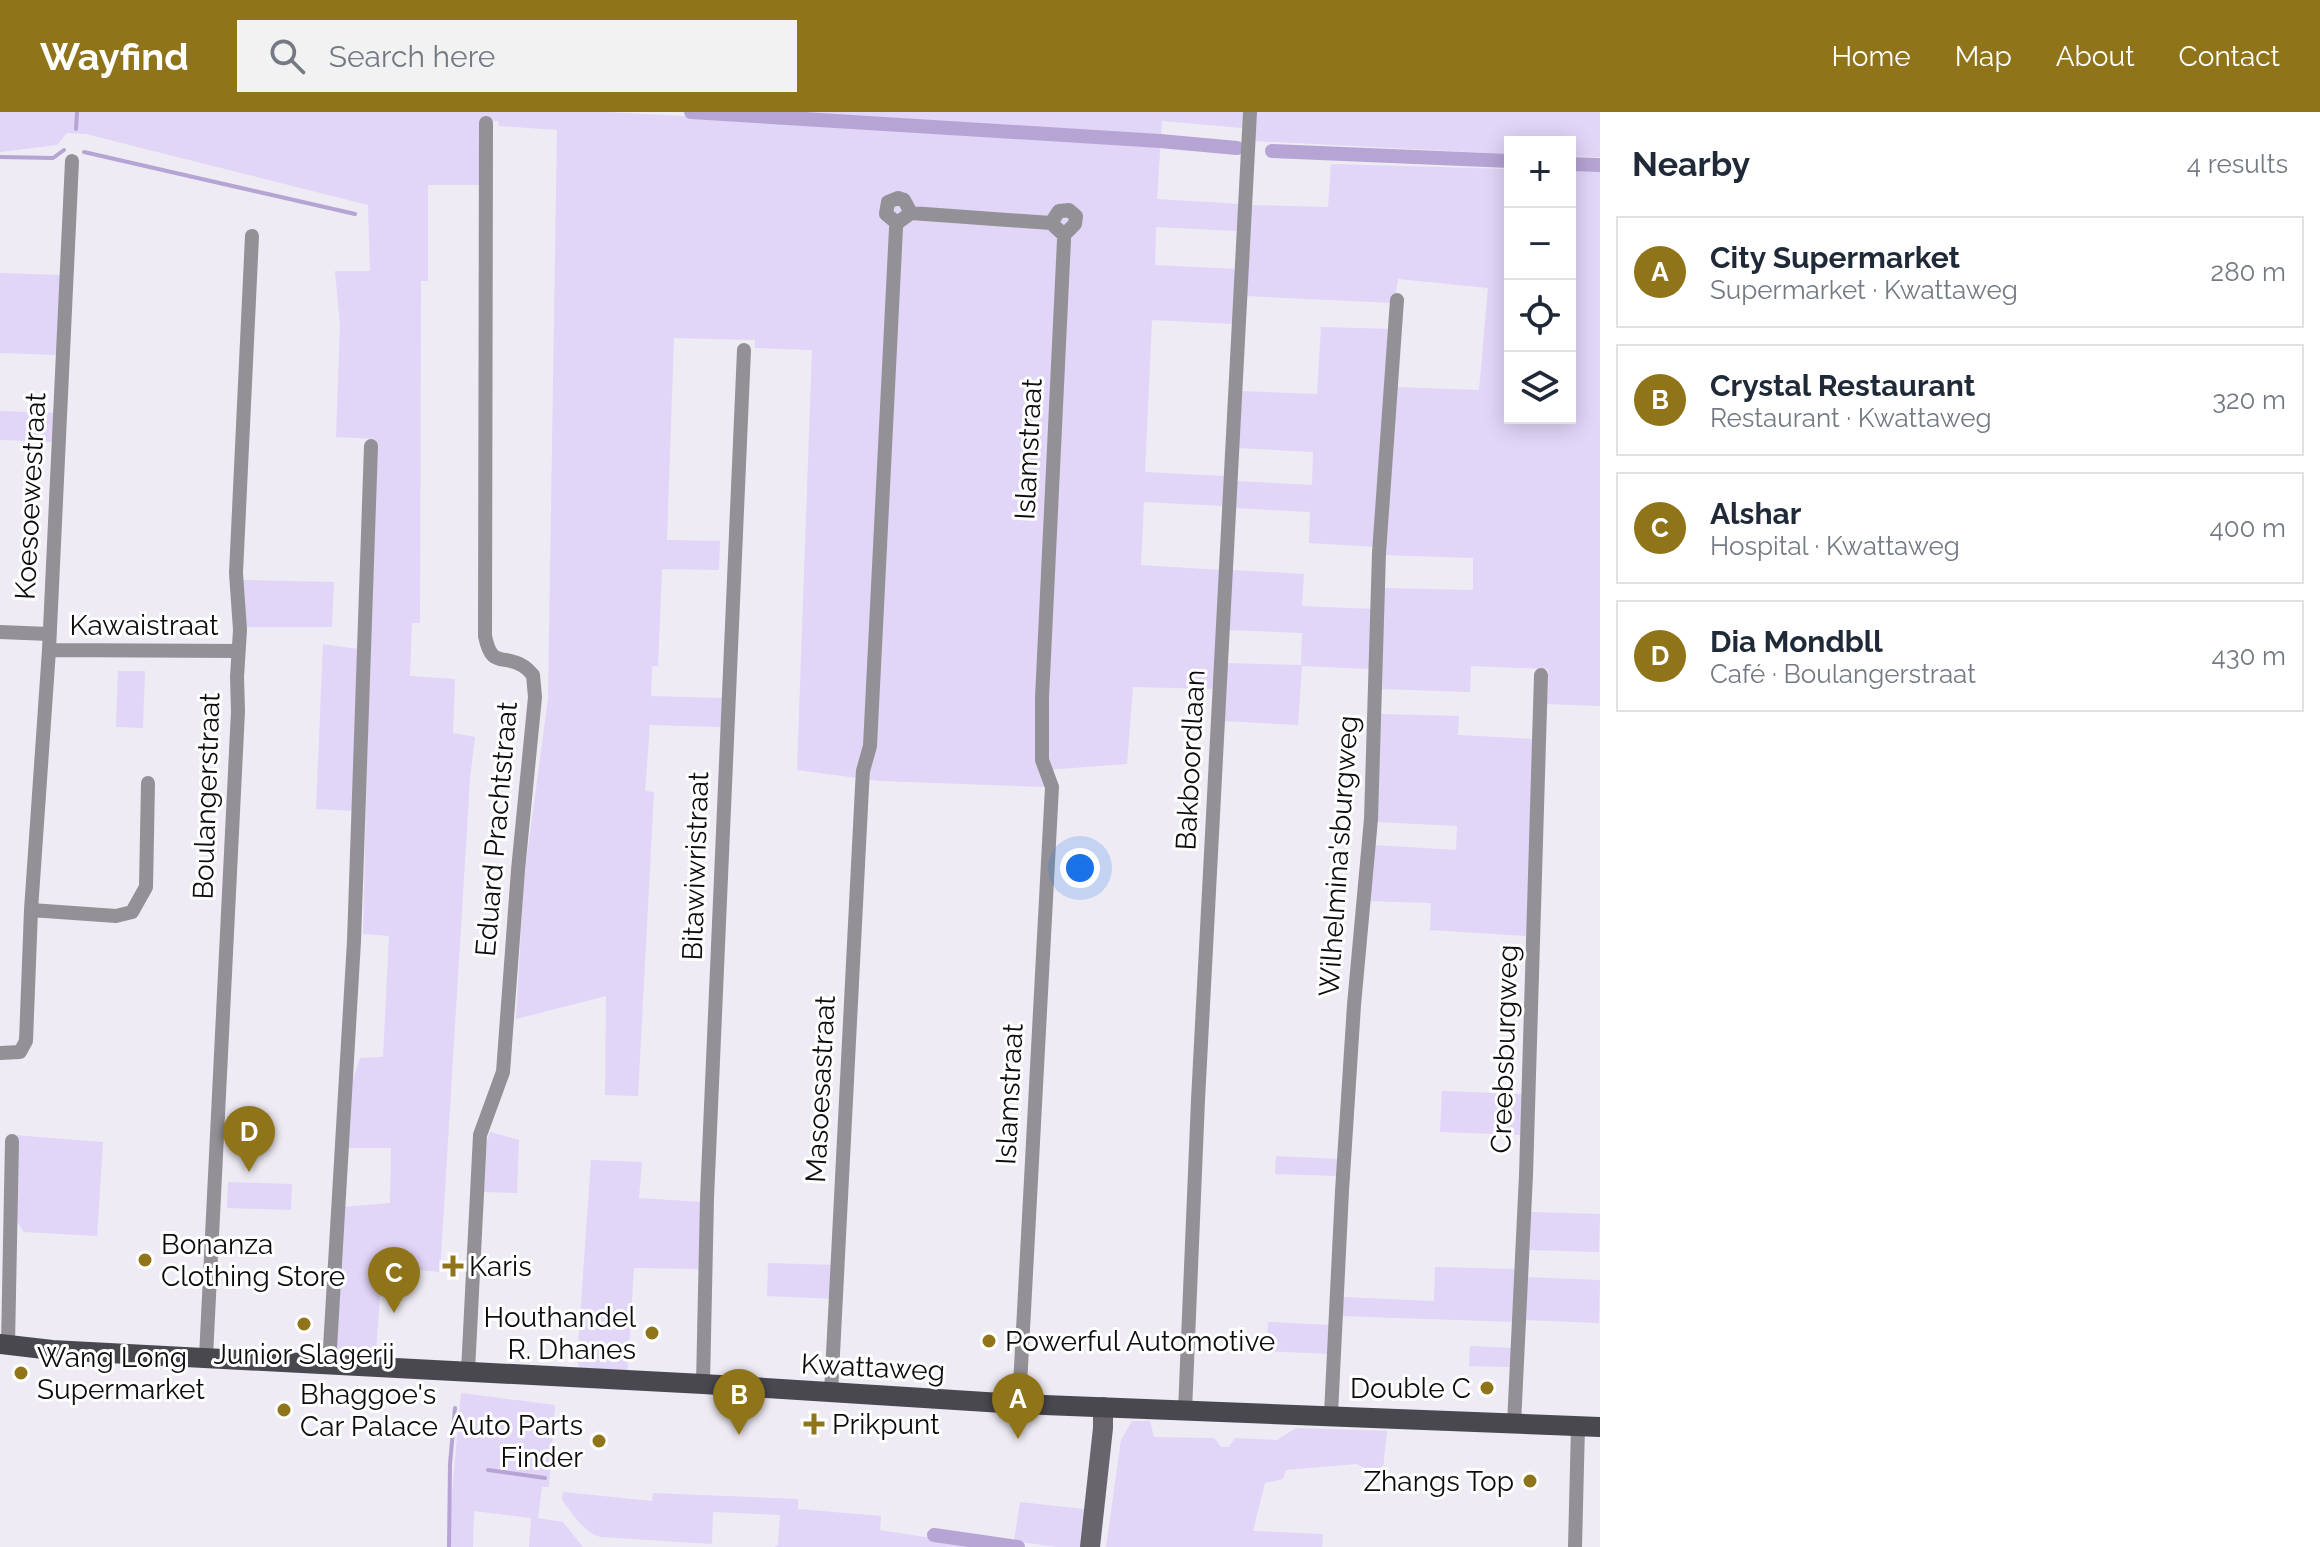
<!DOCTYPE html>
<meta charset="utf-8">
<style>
:root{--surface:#fff;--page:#f2f2f3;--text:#1f2937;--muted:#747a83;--line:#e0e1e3;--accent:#8f7419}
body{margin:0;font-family:Raleway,sans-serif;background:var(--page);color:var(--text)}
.controls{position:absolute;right:24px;top:24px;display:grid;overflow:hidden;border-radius:0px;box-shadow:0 4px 20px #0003}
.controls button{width:72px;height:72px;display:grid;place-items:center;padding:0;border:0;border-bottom:2px solid var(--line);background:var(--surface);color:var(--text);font:40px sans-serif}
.you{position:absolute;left:1080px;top:756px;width:28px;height:28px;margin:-20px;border:6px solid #fff;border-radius:50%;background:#1a73e8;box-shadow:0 0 0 12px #1a73e833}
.badge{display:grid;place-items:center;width:52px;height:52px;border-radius:50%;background:var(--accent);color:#fff;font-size:26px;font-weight:700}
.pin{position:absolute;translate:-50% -66px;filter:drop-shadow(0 2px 4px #0008)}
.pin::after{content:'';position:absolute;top:42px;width:28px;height:24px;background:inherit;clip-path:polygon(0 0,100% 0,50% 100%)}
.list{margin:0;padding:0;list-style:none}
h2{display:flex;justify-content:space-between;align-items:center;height:104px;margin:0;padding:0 32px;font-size:34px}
h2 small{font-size:26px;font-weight:400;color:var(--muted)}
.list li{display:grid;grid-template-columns:52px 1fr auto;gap:24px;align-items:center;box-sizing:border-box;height:112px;margin:0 16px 16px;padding:0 16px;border:2px solid var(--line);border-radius:0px}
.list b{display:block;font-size:30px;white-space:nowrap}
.list p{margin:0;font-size:26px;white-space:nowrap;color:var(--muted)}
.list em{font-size:26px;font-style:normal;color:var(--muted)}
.icon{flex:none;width:44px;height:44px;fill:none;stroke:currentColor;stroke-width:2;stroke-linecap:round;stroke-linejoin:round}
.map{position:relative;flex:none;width:1600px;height:1435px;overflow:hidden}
header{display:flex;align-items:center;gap:48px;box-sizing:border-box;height:112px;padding:0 40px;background:var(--accent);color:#fff}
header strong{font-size:38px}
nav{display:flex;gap:44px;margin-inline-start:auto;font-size:28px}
.search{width:560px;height:72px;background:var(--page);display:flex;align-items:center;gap:20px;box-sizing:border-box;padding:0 28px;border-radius:0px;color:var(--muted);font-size:30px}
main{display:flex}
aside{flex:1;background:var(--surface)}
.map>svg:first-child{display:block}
</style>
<header>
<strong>Wayfind</strong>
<div class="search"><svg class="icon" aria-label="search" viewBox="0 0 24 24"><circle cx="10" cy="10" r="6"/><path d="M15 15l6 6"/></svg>Search here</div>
<nav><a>Home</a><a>Map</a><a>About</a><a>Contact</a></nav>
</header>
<main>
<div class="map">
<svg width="1600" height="1435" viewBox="0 0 1600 1435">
<rect width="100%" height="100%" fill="#eeebf4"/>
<path fill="#e1d5f8" d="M0,0H606L702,5L703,0H1243L1242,16L1162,9L1157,87L1239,92L1237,119L1156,115L1155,153L1237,157L1234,212L1152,208L1145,360L1225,364L1224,394L1144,390L1141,453L1221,458L1216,577L1133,575L1127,652L1046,658L1044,675L880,669L797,658L812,238L755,236V228L674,226L667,428L720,429L719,458L662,457L658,554H652L651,584L722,586L721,615L650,613L645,679L654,680L638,984L605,983L606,884L516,907L524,766L548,587L557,18L499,14L498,9L481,8L482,73H428V169H421L420,511H412L410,564L455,567L453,621L475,625L470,667L440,1160L382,1155L376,1241L333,1240L342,1095L390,1091L391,1036H345L348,982L360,946L383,945L389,824L363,822L375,327L336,325L340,213L335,159H370L368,93L86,22L67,21L57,33L0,40Z
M1254,0H1600V45L1570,44V30H1510V42L1253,29Z
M1331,52L1510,57V306H1570V58L1600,59V594L1547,592L1548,557L1471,554L1470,580L1380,577L1383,476L1473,478V446L1384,443L1395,275L1479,278L1488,176L1398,167L1394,191L1245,184L1249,93L1328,95Z
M0,161L62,163L59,243L0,241Z
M1321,215L1392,217L1377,435L1309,431L1310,400L1234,396L1236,369L1312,373L1313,340L1236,336L1239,279L1317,282Z
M0,299L55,301L54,330L0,328Z
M1232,458L1304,462L1302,494L1374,497L1371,557L1302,554L1298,613L1223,609L1226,551L1301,553L1302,521L1227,518Z
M241,468L334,470L332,515H243Z
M323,532L358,537L355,699L316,697Z
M118,559H145L143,616L116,615Z
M1381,602L1459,604L1458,623L1535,627L1528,824L1430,818L1431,791L1368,789L1374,733L1456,738L1457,714L1376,710Z
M1442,979L1524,982L1522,1023L1440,1020Z
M490,1020L519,1028L517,1081L484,1080L487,1029Z
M14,1023L103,1030L97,1124L24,1120L13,1104Z
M1276,1044L1339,1047L1338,1064L1275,1062Z
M591,1048L642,1050L639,1086L702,1090L701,1157L634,1156L627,1266L581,1258L577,1249Z
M228,1070L292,1072L291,1098L227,1096Z
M1530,1100L1600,1102L1599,1140L1528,1138Z
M768,1151L837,1153L836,1187L767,1184Z
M1435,1155L1516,1157L1514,1210L1341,1204L1342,1185L1434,1189Z
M1526,1165L1600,1168L1599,1211L1524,1208Z
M1268,1210L1330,1213L1328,1242L1267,1239Z
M1470,1234L1512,1236L1511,1255L1469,1254Z
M461,1281L555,1293L549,1375H542L538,1406L563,1410L583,1435H529L531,1406L474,1399L473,1435H447Z
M1132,1309H1150L1154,1325L1214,1326L1221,1335H1229L1235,1326L1277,1328L1296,1316L1387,1319L1382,1366L1357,1352L1286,1358L1283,1367L1265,1371L1253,1419L1323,1422L1322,1435H1106L1121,1328Z
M563,1380L652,1389L653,1381L798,1387V1397L881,1404L880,1418L990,1435H774L778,1433L780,1403L713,1400L712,1432L601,1425C585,1422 572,1401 562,1388Z
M1020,1390L1092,1398L1087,1435H1057L1014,1429Z"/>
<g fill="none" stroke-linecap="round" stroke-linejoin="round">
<path stroke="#b6a4d4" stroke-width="4" d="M76,17L77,0
M84,40L355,102
M0,45L53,46L64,38
M488,1358L545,1366
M449,1435L450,1352L455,1296"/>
<path stroke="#b6a4d4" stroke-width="14" d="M691,0L1160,29L1237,36
M1272,39L1510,49
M1570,52L1600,53
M934,1423L1018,1435"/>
<path stroke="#939195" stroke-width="14" d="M897,111L886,102L888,90L898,86L904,88L911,101
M1051,111L1059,99L1069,98L1076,104L1075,112L1064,123
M0,520L49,522
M49,538L238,539
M31,798L116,804L132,800L146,775L148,671
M0,941L20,940L26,929L31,798L49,538L72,49
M8,1233L12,1029
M206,1245L238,599L237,565L240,518L236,461L252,124
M329,1253L354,829L371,334
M468,1259L480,1023L503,960L518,758L535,585L533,563C530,560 527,556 523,554C503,541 492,558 485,524L486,11
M703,1272L707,1086L744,238
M831,1281L862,675L863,659L870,634L896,116L897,111L911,101L1051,111L1064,123V128L1042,586V648L1052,675L1019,1292
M1185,1299L1198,988L1250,0
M1331,1302L1342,1079L1354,893L1371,707L1379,441L1397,188
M1514,1312L1526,1063L1541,563
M1575,1435L1578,1314"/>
<path stroke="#68666c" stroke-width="20" d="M1090,1435L1103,1316V1295"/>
<path stroke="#4a484f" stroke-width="20" d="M0,1232L52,1238L703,1272L1019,1292L1600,1315"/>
</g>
<g fill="#8f7419" stroke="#fff" stroke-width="3">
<circle cx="145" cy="1148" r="8"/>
<path d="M449 1142h8v8h8v8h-8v8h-8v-8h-8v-8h8z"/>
<circle cx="304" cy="1212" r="8"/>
<circle cx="652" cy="1221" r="8"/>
<circle cx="989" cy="1229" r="8"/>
<circle cx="21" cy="1261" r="8"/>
<circle cx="1487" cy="1276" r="8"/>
<circle cx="284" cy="1298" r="8"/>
<path d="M810 1300h8v8h8v8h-8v8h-8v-8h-8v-8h8z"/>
<circle cx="599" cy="1329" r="8"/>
<circle cx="1530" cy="1369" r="8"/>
</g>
<g text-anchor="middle" stroke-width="6" stroke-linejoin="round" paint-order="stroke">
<g font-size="28" fill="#0d0c0e" stroke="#fff">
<text transform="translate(1028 337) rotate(-87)" y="10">Islamstraat</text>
<text transform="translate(30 384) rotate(-87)" y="10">Koesoewestraat</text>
<text x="144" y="523">Kawaistraat</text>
<text transform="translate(1190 648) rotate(-87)" y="10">Bakboordlaan</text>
<text transform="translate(206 684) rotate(-88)" y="10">Boulangerstraat</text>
<text transform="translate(496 717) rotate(-85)" y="10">Eduard Prachtstraat</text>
<text transform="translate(1338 744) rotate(-86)" y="10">Wilhelmina'sburgweg</text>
<text transform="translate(695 754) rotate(-88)" y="10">Bitawiwristraat</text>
<text transform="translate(1504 937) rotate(-88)" y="10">Creebsburgweg</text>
<text transform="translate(820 977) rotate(-87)" y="10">Masoesastraat</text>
<text transform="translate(1009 982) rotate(-87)" y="10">Islamstraat</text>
<text transform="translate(873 1255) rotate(3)" y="10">Kwattaweg</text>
</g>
<g font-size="28" fill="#0d0c0e" stroke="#fff" text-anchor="start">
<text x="161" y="1142">Bonanza<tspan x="161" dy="32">Clothing Store</tspan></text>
<text x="469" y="1164">Karis</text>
<text x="636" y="1215" text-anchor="end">Houthandel<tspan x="636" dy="32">R. Dhanes</tspan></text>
<text x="1005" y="1239">Powerful Automotive</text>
<text x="304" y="1252" text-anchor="middle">Junior Slagerij</text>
<text x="37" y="1255">Wang Long<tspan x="37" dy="32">Supermarket</tspan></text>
<text x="1471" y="1286" text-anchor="end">Double C</text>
<text x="300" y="1292">Bhaggoe's<tspan x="300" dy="32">Car Palace</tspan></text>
<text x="832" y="1322">Prikpunt</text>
<text x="583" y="1323" text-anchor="end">Auto Parts<tspan x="583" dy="32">Finder</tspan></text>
<text x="1514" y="1379" text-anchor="end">Zhangs Top</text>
</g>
</g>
</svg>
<div class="controls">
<button>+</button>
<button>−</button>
<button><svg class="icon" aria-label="locate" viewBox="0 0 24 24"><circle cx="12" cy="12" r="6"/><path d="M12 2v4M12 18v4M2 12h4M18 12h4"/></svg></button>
<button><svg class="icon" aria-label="layers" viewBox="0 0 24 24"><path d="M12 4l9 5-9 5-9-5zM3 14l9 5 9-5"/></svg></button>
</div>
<div class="you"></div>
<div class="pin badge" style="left:1018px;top:1327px">A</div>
<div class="pin badge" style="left:739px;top:1323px">B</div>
<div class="pin badge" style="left:394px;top:1201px">C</div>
<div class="pin badge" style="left:249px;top:1060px">D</div>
</div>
<aside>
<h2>Nearby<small>4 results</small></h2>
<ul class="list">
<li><span class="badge">A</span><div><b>City Supermarket</b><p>Supermarket · Kwattaweg</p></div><em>280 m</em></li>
<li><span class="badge">B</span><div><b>Crystal Restaurant</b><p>Restaurant · Kwattaweg</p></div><em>320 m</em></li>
<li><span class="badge">C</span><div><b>Alshar</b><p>Hospital · Kwattaweg</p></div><em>400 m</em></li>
<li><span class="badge">D</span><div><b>Dia Mondbll</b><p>Café · Boulangerstraat</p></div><em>430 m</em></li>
</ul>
</aside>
</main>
